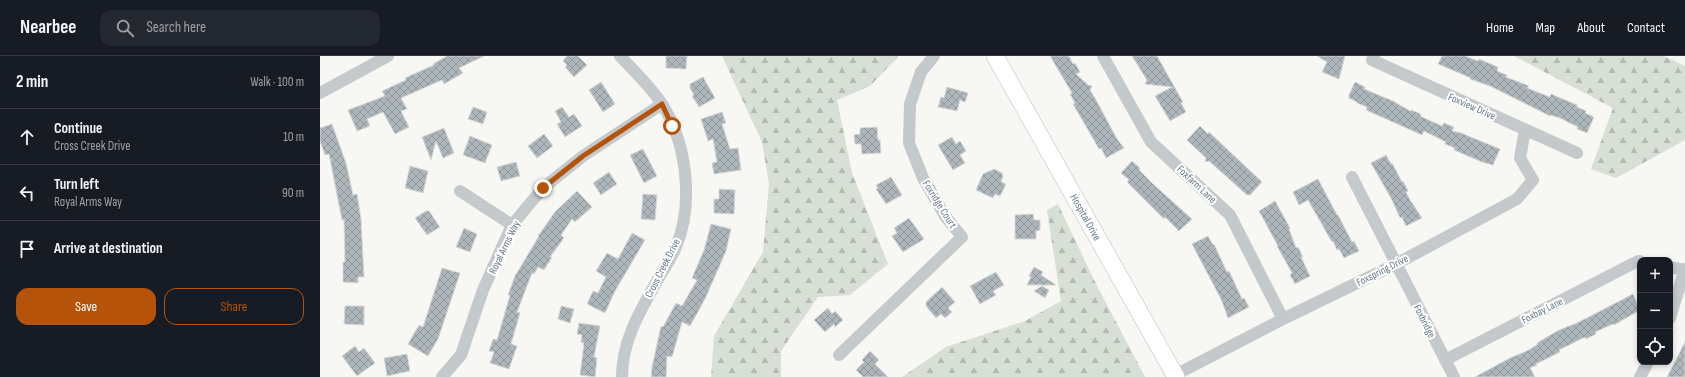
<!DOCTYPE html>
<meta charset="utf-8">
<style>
:root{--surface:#171b24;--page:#242831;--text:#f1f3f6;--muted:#9ea1a6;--line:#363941;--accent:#b45309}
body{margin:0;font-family:"Sofia Sans Condensed",sans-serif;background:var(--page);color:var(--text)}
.controls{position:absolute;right:12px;bottom:12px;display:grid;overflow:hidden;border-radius:8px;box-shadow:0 2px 6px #0003}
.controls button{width:36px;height:36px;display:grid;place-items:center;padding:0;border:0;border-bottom:1px solid var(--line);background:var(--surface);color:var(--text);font:20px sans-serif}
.stop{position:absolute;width:12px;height:12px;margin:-9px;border:3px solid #b45309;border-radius:50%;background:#fff}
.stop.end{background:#b45309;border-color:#fff;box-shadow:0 1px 4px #0008}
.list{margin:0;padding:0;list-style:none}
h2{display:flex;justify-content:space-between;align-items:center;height:52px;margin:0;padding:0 16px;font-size:17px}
h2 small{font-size:13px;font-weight:400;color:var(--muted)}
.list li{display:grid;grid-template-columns:26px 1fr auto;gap:12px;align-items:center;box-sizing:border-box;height:56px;padding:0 16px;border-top:1px solid var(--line)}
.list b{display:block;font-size:15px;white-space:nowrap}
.list p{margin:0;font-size:13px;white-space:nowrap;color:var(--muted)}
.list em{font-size:13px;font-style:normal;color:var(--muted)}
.actions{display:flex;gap:8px;padding:12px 16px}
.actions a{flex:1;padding:9px 0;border:1px solid var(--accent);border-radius:12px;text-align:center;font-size:14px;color:var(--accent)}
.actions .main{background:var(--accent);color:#fff}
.icon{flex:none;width:22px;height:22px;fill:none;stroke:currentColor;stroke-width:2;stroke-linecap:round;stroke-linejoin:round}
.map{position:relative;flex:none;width:1365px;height:321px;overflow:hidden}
header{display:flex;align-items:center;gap:24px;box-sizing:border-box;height:56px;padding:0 20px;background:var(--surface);border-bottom:1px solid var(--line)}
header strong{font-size:19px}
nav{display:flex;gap:22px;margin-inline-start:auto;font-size:14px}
.search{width:280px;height:36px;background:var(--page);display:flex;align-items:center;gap:10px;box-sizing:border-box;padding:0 14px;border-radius:12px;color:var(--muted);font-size:15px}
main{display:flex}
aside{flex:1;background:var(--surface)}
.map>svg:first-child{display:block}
</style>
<header>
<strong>Nearbee</strong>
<div class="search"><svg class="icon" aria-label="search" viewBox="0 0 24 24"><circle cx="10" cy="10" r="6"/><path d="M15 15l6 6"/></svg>Search here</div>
<nav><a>Home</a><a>Map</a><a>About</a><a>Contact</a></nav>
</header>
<main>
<aside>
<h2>2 min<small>Walk · 100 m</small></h2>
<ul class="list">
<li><svg class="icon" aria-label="ahead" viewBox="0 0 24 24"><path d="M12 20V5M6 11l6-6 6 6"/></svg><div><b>Continue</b><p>Cross Creek Drive</p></div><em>10 m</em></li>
<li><svg class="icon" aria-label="left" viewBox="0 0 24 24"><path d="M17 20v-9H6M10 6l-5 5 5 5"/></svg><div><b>Turn left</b><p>Royal Arms Way</p></div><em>90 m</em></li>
<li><svg class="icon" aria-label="arrive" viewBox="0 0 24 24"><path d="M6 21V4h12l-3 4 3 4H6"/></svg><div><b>Arrive at destination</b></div></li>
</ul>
<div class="actions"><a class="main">Save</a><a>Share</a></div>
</aside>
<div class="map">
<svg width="1365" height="321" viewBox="0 0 1365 321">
<defs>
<pattern id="forest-firs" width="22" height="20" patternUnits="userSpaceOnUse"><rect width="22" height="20" fill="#d8dfd4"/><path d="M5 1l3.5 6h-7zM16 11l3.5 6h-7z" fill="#b3bab2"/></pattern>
<pattern id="building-cross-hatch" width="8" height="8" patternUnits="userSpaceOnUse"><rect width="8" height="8" fill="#adb6bb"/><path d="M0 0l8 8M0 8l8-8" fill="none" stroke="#90999e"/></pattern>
</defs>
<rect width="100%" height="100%" fill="#f7f7f3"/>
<path fill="url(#forest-firs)" d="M402,0H579L550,30L517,44L532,117L568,208L530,239L498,241L461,295V321H391L394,280L443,196L449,128L442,86Z
M1194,0H1344L1365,10V84L1296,122L1271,113L1293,52Z
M738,148L775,226L825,321H582L626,291L705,265L741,245L727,154Z"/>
<path fill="url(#building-cross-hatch)" stroke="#d8d8d6" d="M127,0H164L139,12L143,17L124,28L122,24L81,42L87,53L81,55L89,71L75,78L63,56L47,63L50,70L37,75L28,54L65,40L62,35L86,24L85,22L114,9L113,8Z
M247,0H258L267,9L254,21L245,11L247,9L243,5Z
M346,0H367L366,13L346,12Z
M730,0H749L753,8L755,7L760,16L756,18L768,29L772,30L770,34L775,42L797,83L804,92L786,102L781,92L779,93L753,48L755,47L750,38L752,37Z
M812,0H837L863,46L861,47L866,56L850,65L835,40L852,31L825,28L827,24Z
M997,0H1025L1019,23L1002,16L1007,6Z
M1122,0H1145L1158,5L1159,3L1178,11L1177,15L1187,19L1186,21L1209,30L1207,32L1230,41L1231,38L1257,49V51L1266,55L1265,57L1274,61L1267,77L1257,73L1258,71L1240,62L1230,59V60L1170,30L1150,23L1151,22L1118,8Z
M383,21L395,42L379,51L372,40L374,39L370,32V28Z
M281,26L295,48L283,56L269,34Z
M1035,26L1045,31L1044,33L1073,45L1090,55L1091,54L1101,58L1100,60L1122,70L1124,67L1134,71L1132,75L1141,77L1180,93L1173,109L1162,106L1134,94L1135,92L1125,88L1126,86L1104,75L1102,79L1046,54L1047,51L1037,47V46L1029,42V39Z
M627,31L648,37L645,46L640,44L637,55L618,51L621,41L624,42Z
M153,51L167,56L163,68L148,63Z
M242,51L249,61L254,58L262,70L245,81L237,68L241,66L235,55Z
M402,56L406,67L402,68L410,93L418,92L421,114L394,118L392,107L397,106L393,83L388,85L381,63Z
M12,68L26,107L33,139L37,138L41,163L44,221H38V227L23,226V206H25L24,164H22L9,98L5,99L0,85V72Z
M880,70L888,78L889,76L942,126L930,139H927L889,105L885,106L886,102L867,84Z
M557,71L558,84H560L561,97L542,98L541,88H535L534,79L540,78V72Z
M124,72L134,97L123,102L116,85L111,104L102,81Z
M224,78L233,90L217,102L208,90Z
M150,80L172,89L165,107L143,99Z
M632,81L636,88L640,85L646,95L640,99L645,107L633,114L618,89Z
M323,93L337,120L324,127L310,99Z
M1066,99L1071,108L1072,107L1082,126L1083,125L1088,135L1086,136L1090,144L1102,162L1086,170L1082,161L1080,162L1072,144L1051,107Z
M812,105L820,112L819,114L833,128L872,163L859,175L845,161L844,163L807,126L809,124L801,117Z
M196,106L200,120L181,125L177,111Z
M90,110L108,115L103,137L85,132Z
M674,113L682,117L683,120L681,126L686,128L680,140L675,138L673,142L656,134L663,118Z
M289,116L297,128L281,139L273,127Z
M571,121L582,139L566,148L556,133L558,132L556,129Z
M998,123L1017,159H1018L1032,186L1034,185L1039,195L1024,202L1019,193L1017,194L1013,185L1012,186L988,144L979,149L973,136Z
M399,133L415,134L414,158L394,157V143H399Z
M257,135L272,151L255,166L252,163L241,179L244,182L230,201H232L224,214L218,211L214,218L212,217L197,256L200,257L191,288L197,290L189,313L170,307L174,296L169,295L173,283L177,284L190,239H188L195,220L219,180H218L235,156Z
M323,138L337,139L335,164L321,163Z
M955,145L970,172L969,173L976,192L978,191L983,201H981L990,220L975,228L970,219L972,217L957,190H958L939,155Z
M106,155H109L120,171L107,179L95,162Z
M713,158L714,164H720V174L716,175V183H695V159Z
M589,162L604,183L583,196L572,180L577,177L574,172Z
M391,168L411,173L406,195L385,243L370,270L362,266L352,301L347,300L346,321H331L332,311L341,270L343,271L356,247L362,250L377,224L372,222L384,194Z
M144,172L157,178L150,196L136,191Z
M312,177L325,184L295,235L285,257L267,248L273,235L278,237L286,221L276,215L287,197L298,203Z
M888,180L893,189L894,188L907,216L909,215L922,243L924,242L929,251L908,262L901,243L872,188Z
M714,211L723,216L721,219L736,229H707L711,221L709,220Z
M122,212L140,217L118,283L108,300L88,288L99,269L103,271Z
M676,216L684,229L673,235L676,239L660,248L650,230Z
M722,230L729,234L725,242L714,235Z
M622,231L635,246L628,252L632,256L625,262L621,258L616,262L606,250V246Z
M1313,238L1320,254L1294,269L1293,268L1275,276L1276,278L1266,283L1265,281L1239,294L1240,296L1216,308L1217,309L1210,312L1215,321H1155L1190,302L1209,294L1218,288L1217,287L1239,274L1257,267Z
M25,250H44V269L24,268Z
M241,250L254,253L250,267L238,263Z
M508,252L512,258L515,255L523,264L515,271L514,268L505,276L494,264Z
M259,267L280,270L274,301L277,302L275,321L260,319L264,287L261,286L262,279L257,278Z
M1365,286V321H1347Z
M35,290L39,296L44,292L55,307L37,320L22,300Z
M550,295L559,304L555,308L568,321H543L536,314L544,306L542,304Z
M87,298L90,315L67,320L64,302Z"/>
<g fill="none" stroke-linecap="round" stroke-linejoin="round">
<g stroke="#b6bcc0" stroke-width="18">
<path id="secondary" d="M675,0L856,321"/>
</g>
<path stroke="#c4c9cc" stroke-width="12" d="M300,0C314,15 330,30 342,48C367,88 374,147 356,191C351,203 343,214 337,225C320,255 302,285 302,321
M783,0L831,86L910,159L963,263
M1054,0L1052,4L1257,97
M0,37L68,0
M1032,121L1134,321
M140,135L192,169
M1350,211L1365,214
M1350,262L1365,213
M519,299L642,181L625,160L603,122L589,87L590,48L601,16L614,0
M1125,304L1318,205H1320
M855,319L963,263L1076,208L1197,143L1213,124L1200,102L1205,74
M122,321L141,299L163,234L192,169L223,132L263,100L342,48
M1320,321L1328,306"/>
<use href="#secondary" stroke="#fff" stroke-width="17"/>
</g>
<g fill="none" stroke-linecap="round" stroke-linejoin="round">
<path stroke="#b45309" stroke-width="5" d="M223,132L263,100L342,48L352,70"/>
</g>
<g text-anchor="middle" stroke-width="4" stroke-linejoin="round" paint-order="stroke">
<g font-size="11" fill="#647987" stroke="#fff">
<text transform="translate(1152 50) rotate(24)" y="4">Foxview Drive</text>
<text transform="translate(877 128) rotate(43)" y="4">Foxfarm Lane</text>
<text transform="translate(620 148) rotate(58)" y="4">Foxridge Court</text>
<text transform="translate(766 161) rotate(61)" y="4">Hospital Drive</text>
<text transform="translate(184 191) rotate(-64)" y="4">Royal Arms Way</text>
<text transform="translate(342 212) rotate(-63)" y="4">Cross Creek Drive</text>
<text transform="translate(1062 214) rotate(-27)" y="4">Foxspring Drive</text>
<text transform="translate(1222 254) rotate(-27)" y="4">Foxbay Lane</text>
<text transform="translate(1105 265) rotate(63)" y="4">Foxbridge</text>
</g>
</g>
</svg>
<div class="controls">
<button>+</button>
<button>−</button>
<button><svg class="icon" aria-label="locate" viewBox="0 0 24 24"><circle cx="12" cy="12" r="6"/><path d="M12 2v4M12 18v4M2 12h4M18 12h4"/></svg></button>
</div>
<div class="stop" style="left:352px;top:70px"></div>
<div class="stop end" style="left:223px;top:132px"></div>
</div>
</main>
